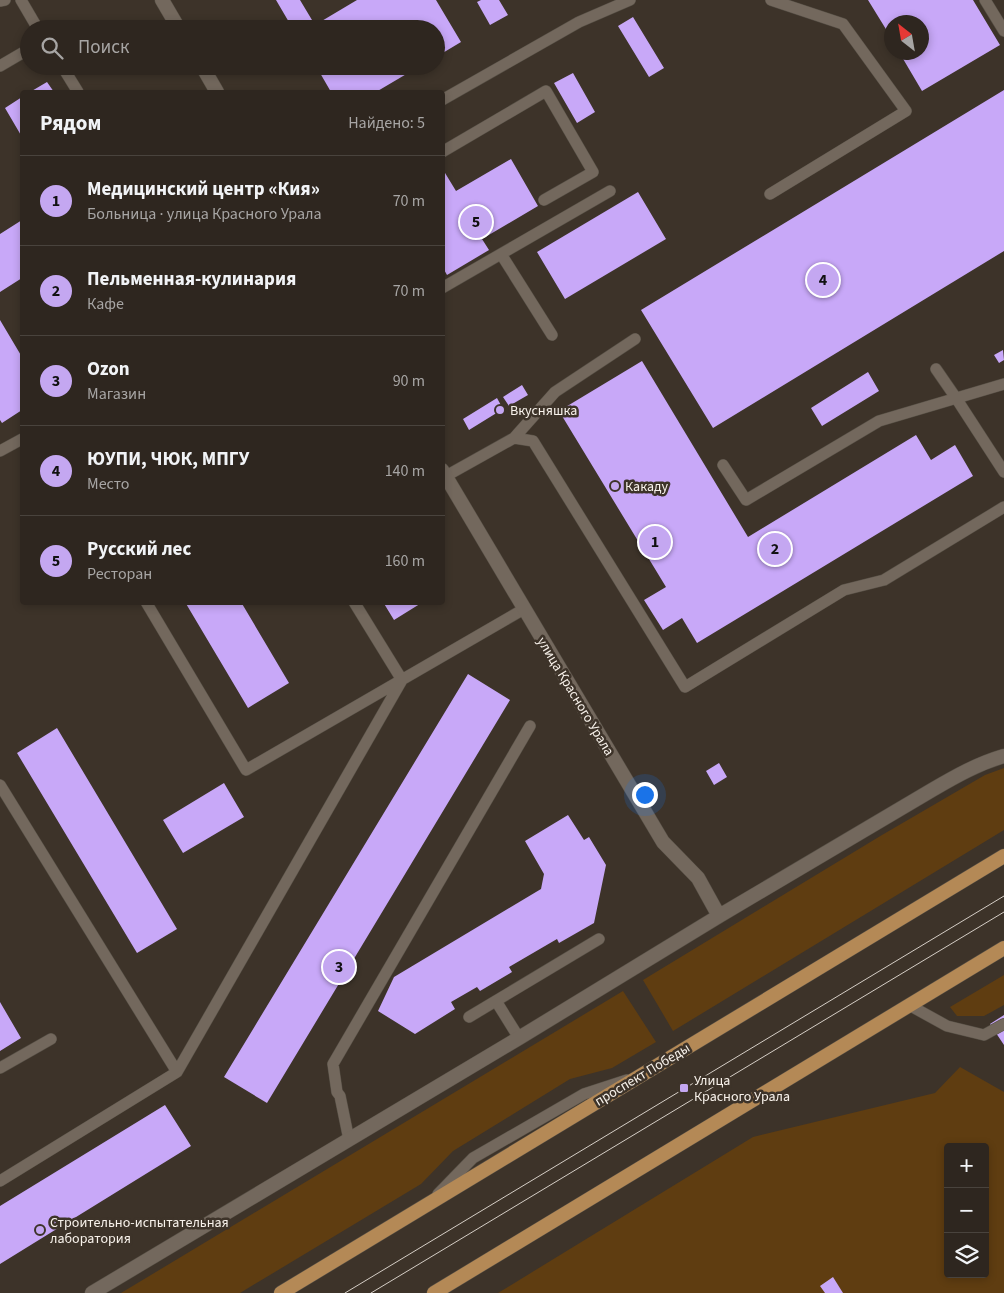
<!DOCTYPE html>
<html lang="ru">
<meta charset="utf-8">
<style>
:root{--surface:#2e261f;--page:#3a322c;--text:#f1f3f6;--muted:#a7a5a4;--line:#49433d;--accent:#c4a7f1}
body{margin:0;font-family:"Source Sans 3",sans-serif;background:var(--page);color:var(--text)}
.controls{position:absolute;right:15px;bottom:15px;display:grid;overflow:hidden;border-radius:5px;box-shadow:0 2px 8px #0003}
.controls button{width:45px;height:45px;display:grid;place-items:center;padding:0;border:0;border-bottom:1px solid var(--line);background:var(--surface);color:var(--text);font:25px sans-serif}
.compass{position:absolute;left:884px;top:15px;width:45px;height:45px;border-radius:50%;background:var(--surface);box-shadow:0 2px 8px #0003;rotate:329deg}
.you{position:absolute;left:644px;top:794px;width:18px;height:18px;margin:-12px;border:4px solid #fff;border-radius:50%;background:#1a73e8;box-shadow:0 0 0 8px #1a73e833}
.badge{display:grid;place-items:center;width:32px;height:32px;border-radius:50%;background:var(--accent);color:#111;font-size:16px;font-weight:700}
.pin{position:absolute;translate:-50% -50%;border:2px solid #fff;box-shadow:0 1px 5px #0006}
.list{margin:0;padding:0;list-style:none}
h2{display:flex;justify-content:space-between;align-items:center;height:65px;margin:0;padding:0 20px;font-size:21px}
h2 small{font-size:16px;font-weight:400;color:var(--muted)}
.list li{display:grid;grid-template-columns:32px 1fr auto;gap:15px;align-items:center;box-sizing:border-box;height:90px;padding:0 20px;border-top:1px solid var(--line)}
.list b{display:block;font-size:19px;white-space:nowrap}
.list p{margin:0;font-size:16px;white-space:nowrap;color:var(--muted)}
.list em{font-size:16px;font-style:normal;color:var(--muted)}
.icon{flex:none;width:28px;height:28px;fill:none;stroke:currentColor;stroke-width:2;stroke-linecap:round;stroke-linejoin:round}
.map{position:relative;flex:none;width:1004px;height:1293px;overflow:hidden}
.search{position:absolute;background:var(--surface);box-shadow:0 2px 8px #0003;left:20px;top:20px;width:425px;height:55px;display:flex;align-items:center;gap:12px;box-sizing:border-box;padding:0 18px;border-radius:28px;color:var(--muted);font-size:19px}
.panel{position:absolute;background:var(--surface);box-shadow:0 2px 8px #0003;left:20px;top:90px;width:425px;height:515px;border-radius:5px}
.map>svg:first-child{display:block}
</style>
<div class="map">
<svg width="1004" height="1293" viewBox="0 0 1004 1293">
<rect width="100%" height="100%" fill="#3d3329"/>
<path fill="#5f3d11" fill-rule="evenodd" d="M1004,768V830L673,1031L643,980L882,835L985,775Z
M1004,975V1005L984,1016H957L950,1007Z
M623,991L656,1042L612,1068L570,1079L453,1151L421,1184L240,1293H121Z
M960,1067L1004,1092V1293H498L753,1137L935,1093ZM948,1147H985V1274H948Z"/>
<path fill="#c8a8f8" d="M276,0H300L315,25L357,0H436L461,42L436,57V29H293Z
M481,0H499L508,15L490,25L477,2Z
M868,0H973L1000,45L922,91L899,52H922V22H892V39Z
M633,17L664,68L649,77L618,26Z
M316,66H420L376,92H331Z
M573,73L595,112L577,123L554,83Z
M47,82L54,92H30Z
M1004,90V251L713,428L641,310Z
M22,97V137L5,108Z
M511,159L538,206L482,239L489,250L447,275L442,266V168L456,191Z
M638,192L666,239L565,299L537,252Z
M22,220V278L0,292V234Z
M0,320L22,357V410L2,423L0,420Z
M1003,350L1004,360L999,363L994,355Z
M642,361L748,537L916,435L931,460L955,445L973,476L697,643L682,618L663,630L644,600L666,587L559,411Z
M868,372L879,391L822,426L811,408Z
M522,385L528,395L509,406L503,397Z
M497,398L503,409L469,430L463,419Z
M185,602H241L289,683L248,708Z
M383,602H423L394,620Z
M468,674L510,700L267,1103L224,1077Z
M57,728L177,929L137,953L17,753Z
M719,763L727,777L714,785L706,771Z
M224,783L244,817L183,853L163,820Z
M568,815L584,840L589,837L606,865L594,923L559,943L557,939L509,967L512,972L480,991L477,987L451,1002L455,1009L415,1034L378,1011L394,977L541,889L544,874L525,841Z
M0,1002L21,1038L0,1051Z
M1004,1015V1045L990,1024Z
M165,1105L191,1146L0,1264V1206Z
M833,1277L843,1293H825L820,1286Z"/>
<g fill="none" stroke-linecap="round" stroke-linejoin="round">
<g stroke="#564f45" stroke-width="12">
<path id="service" d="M21,0L38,29
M985,0L1004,31
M0,1L5,0
M0,66L29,49
M62,66L78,92
M442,100L579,22L630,0
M442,152L546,91L593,172L544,200
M770,194L906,111L843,24L771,0
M501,254L552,335
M442,288L610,191
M936,369L956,398L1004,472
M514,438L555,392L635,339
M0,451L22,439
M723,465L746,500L879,421L1004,384
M446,476L514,438L533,441L685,687L844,590L884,580L1004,507
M146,602L246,770L524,609
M0,785L177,1072
M496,1001L519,1038
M909,1005L947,1026L984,1035L1004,1024
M469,1017L599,939
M0,1068L51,1039
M349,1140L340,1096L337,1092L333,1064L530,726
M0,1181L177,1072L402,680L354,602
M438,1194L473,1158L584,1094L627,1080"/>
</g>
<g stroke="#564f45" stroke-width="15">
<path id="minor" d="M162,0L179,29
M202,66L217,92
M442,470L663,842L698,878L719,916
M92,1293L519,1038L719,916L932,790C956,776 977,764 1004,756"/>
</g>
<g stroke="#564f45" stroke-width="15">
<path id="primary" d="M281,1293L1004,856
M434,1293L1004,948"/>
</g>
<use href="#service" stroke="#73685d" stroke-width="11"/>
<use href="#minor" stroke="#73685d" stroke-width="14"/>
<use href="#primary" stroke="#b48956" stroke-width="14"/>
<path stroke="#d5cec6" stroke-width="1" d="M345,1293L1004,896
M371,1293L1004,912"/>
</g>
<g fill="#c4a7f1" stroke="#3d3329" stroke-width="2">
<circle cx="500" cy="410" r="5"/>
<circle cx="615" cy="486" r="5"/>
<rect x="679" y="1083" width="10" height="10" rx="2.5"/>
<circle cx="40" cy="1230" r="5"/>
</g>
<g text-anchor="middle" stroke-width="5" stroke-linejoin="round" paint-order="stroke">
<g font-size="14" fill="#f8f2eb" stroke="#3d3329" text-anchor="start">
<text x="510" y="415">Вкусняшка</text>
<text x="625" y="491">Какаду</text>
<text x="694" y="1085">Улица<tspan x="694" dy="16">Красного Урала</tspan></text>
<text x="50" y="1227">Строительно-испытательная<tspan x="50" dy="16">лаборатория</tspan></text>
</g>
<g font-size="14" fill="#f8f2eb" stroke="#3d3329">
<text transform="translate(576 696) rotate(59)" y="5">улица Красного Урала</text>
<text transform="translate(642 1074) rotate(-31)" y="5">проспект Победы</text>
</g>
</g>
</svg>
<div class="controls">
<button>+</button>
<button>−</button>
<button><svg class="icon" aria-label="layers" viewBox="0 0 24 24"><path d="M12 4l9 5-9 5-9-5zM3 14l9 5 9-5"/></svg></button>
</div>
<svg class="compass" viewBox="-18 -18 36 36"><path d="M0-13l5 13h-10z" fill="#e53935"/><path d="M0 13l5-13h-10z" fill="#a7a5a4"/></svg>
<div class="you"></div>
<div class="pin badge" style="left:655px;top:542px">1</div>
<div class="pin badge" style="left:775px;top:549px">2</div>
<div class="pin badge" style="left:339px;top:967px">3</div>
<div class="pin badge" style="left:823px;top:280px">4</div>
<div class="pin badge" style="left:476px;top:222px">5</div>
<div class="search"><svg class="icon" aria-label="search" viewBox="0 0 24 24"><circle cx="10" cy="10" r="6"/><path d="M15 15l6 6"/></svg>Поиск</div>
<section class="panel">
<h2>Рядом<small>Найдено: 5</small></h2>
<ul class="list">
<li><span class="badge">1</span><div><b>Медицинский центр «Кия»</b><p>Больница · улица Красного Урала</p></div><em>70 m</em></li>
<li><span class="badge">2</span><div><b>Пельменная-кулинария</b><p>Кафе</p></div><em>70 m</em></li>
<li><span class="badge">3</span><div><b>Ozon</b><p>Магазин</p></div><em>90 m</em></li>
<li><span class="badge">4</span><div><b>ЮУПИ, ЧЮК, МПГУ</b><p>Место</p></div><em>140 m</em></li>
<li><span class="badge">5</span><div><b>Русский лес</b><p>Ресторан</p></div><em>160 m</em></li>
</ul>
</section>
</div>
